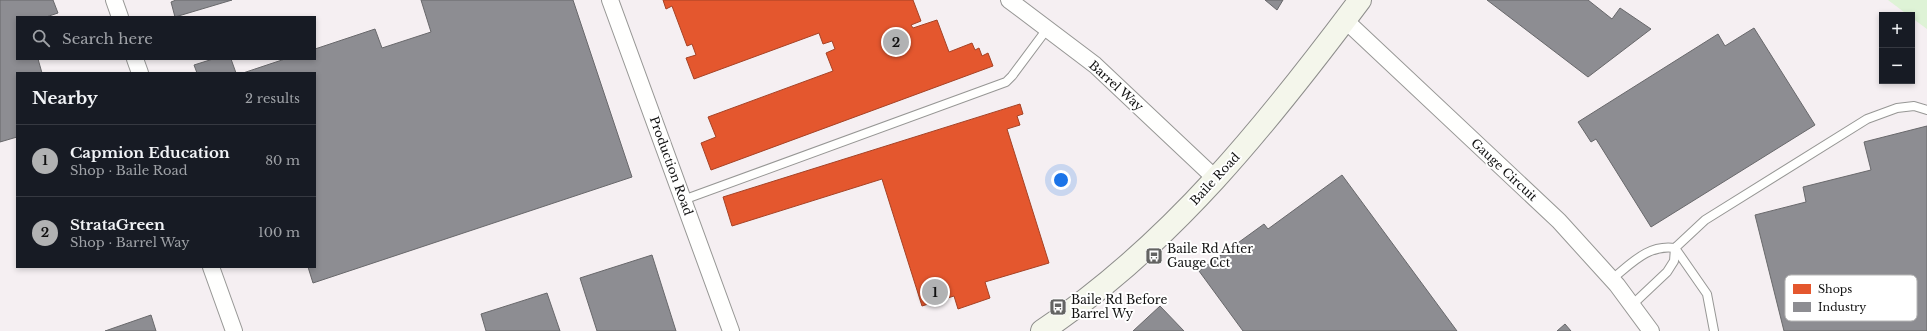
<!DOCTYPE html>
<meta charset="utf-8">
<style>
:root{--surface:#171b24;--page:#20242c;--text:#f1f3f6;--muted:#9ea1a6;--line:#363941;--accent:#b1b2b3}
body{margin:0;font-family:"Libre Baskerville",serif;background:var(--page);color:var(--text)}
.controls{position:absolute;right:12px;top:12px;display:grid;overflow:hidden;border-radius:0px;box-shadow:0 2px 6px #0003}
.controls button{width:36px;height:36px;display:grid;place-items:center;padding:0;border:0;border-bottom:1px solid var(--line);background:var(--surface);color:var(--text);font:20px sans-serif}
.you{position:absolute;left:1061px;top:180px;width:14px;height:14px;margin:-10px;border:3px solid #fff;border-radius:50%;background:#1a73e8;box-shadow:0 0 0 6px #1a73e833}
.badge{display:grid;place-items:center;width:26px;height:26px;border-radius:50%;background:var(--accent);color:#111;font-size:13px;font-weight:700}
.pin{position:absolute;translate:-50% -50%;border:2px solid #fff;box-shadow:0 1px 4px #0006}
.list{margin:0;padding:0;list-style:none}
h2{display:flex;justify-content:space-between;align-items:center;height:52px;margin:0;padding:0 16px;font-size:17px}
h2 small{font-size:13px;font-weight:400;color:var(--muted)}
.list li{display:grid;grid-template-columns:26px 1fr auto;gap:12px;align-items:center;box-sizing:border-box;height:72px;padding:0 16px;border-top:1px solid var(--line)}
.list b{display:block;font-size:15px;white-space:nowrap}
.list p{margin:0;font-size:13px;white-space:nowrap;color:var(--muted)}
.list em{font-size:13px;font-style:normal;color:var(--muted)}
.icon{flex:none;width:22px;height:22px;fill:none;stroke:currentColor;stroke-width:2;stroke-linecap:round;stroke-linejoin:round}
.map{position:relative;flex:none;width:1927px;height:331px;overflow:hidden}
.search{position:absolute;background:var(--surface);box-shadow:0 2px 6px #0003;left:16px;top:16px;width:300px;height:44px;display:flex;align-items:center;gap:10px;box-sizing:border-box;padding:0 14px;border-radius:0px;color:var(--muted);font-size:15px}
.panel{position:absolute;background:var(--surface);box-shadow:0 2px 6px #0003;left:16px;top:72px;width:300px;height:196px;border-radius:0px}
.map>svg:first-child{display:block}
</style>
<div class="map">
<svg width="1927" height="331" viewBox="0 0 1927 331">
<rect width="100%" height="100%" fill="#fcfcf7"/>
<path fill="#f5eff2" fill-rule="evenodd" d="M0,0H1927V331H0ZM1882,15H1912V81H1882ZM17,17H315V59H17ZM17,73H315V267H17Z"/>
<path fill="#def3d6" d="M1888,0H1927V29L1912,18V15H1908Z"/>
<path fill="#e4572e" stroke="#a54225" d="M663,0H913L921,21L911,25L913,28L937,20L949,52L972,43L975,50L979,48L982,56L988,53L993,66L711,170L701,143L716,137L708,117L833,71L826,53L835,49L832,41L823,44L819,33L694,79L686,58L696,55L692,44L687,46L672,6L666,9Z
M1020,104L1023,114L1017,116L1020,125L1007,129L1049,263L985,282L990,298L958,309L954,296L922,306L882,179L732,226L723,197Z"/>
<path fill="#8d8d92" stroke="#68686b" d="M0,0H53L58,13L46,17H17V59H38L42,73H17V137L0,142Z
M176,0H232L175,17L171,2Z
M421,0H573L632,177L313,283L308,267H315V73H243L285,59H315V49L375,29L382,48L431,32Z
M1265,0H1283L1277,10Z
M1487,0H1588L1612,19L1620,8L1651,29L1588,77Z
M1754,28L1815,125L1651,227L1596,139L1591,142L1578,122L1718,34L1725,46Z
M213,59H231L236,73H197L194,65Z
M1927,126V331H1784L1755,215L1806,202L1803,187L1871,170L1864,142Z
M1342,175L1457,331H1243L1199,271L1264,224L1268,229Z
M652,255L676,331H597L580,278Z
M547,293L560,331H486L481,314Z
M1160,306L1184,331H1133Z
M151,315L156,331H105Z
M1565,324L1571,331H1557Z"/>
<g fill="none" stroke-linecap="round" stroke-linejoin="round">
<g stroke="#979795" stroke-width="10">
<path id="lane" d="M683,200L1006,82L1012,76L1047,29
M1612,279C1631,264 1648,244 1675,248L1674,261L1667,272L1632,305
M1714,331L1707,294L1675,248L1705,220L1867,119L1897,108L1914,106L1927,110"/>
</g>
<g stroke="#979795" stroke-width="18">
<path id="street" d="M114,0L120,17
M610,0L731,331
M1009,0L1095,65L1216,179
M1345,20L1559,221L1617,285L1651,331
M135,59L140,73
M211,267L234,331"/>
</g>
<g stroke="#8d8d8b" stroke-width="24">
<path id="secondary" d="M1042,331C1171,245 1268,123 1360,0"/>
</g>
<use href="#lane" stroke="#fffffe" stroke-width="8"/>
<use href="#street" stroke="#fffffe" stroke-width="16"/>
<use href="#secondary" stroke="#f4f6eb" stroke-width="22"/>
</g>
<defs>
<g id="bus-square" transform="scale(0.9)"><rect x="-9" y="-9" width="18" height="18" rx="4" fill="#636362" stroke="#fff"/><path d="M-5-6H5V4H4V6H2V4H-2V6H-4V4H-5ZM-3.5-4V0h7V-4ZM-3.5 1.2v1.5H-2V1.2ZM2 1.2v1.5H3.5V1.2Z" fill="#fff"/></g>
</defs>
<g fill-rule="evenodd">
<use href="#bus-square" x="1154" y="256"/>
<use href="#bus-square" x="1058" y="307"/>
</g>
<g text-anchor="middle" stroke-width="4" stroke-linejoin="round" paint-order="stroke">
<g font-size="12" fill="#111" stroke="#fff">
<text transform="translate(1116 86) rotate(42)" y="4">Barrel Way</text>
<text transform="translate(671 166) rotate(70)" y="4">Production Road</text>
<text transform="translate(1504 170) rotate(43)" y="4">Gauge Circuit</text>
<text transform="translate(1215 179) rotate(-47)" y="4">Baile Road</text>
</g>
<g font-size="12" fill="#111" stroke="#fff" text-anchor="start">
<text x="1167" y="253">Baile Rd After<tspan x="1167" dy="14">Gauge Cct</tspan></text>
<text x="1071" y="304">Baile Rd Before<tspan x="1071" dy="14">Barrel Wy</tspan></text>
</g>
</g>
<rect x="1785" y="275" width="132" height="46" rx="6" fill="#fff" stroke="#b8b8b8" stroke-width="1"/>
<rect x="1793" y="284" width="18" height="10" fill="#e4572e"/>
<rect x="1793" y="302" width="18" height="10" fill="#8d8d92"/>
<g font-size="11" fill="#111">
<text x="1818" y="293">Shops</text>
<text x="1818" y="311">Industry</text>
</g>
</svg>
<div class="controls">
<button>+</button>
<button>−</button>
</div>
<div class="you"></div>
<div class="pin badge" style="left:935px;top:292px">1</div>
<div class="pin badge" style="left:896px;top:42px">2</div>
<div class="search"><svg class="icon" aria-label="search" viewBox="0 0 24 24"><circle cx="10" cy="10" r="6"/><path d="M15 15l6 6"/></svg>Search here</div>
<section class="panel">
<h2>Nearby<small>2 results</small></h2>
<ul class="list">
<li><span class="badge">1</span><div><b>Capmion Education</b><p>Shop · Baile Road</p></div><em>80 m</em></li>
<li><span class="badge">2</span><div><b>StrataGreen</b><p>Shop · Barrel Way</p></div><em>100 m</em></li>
</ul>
</section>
</div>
